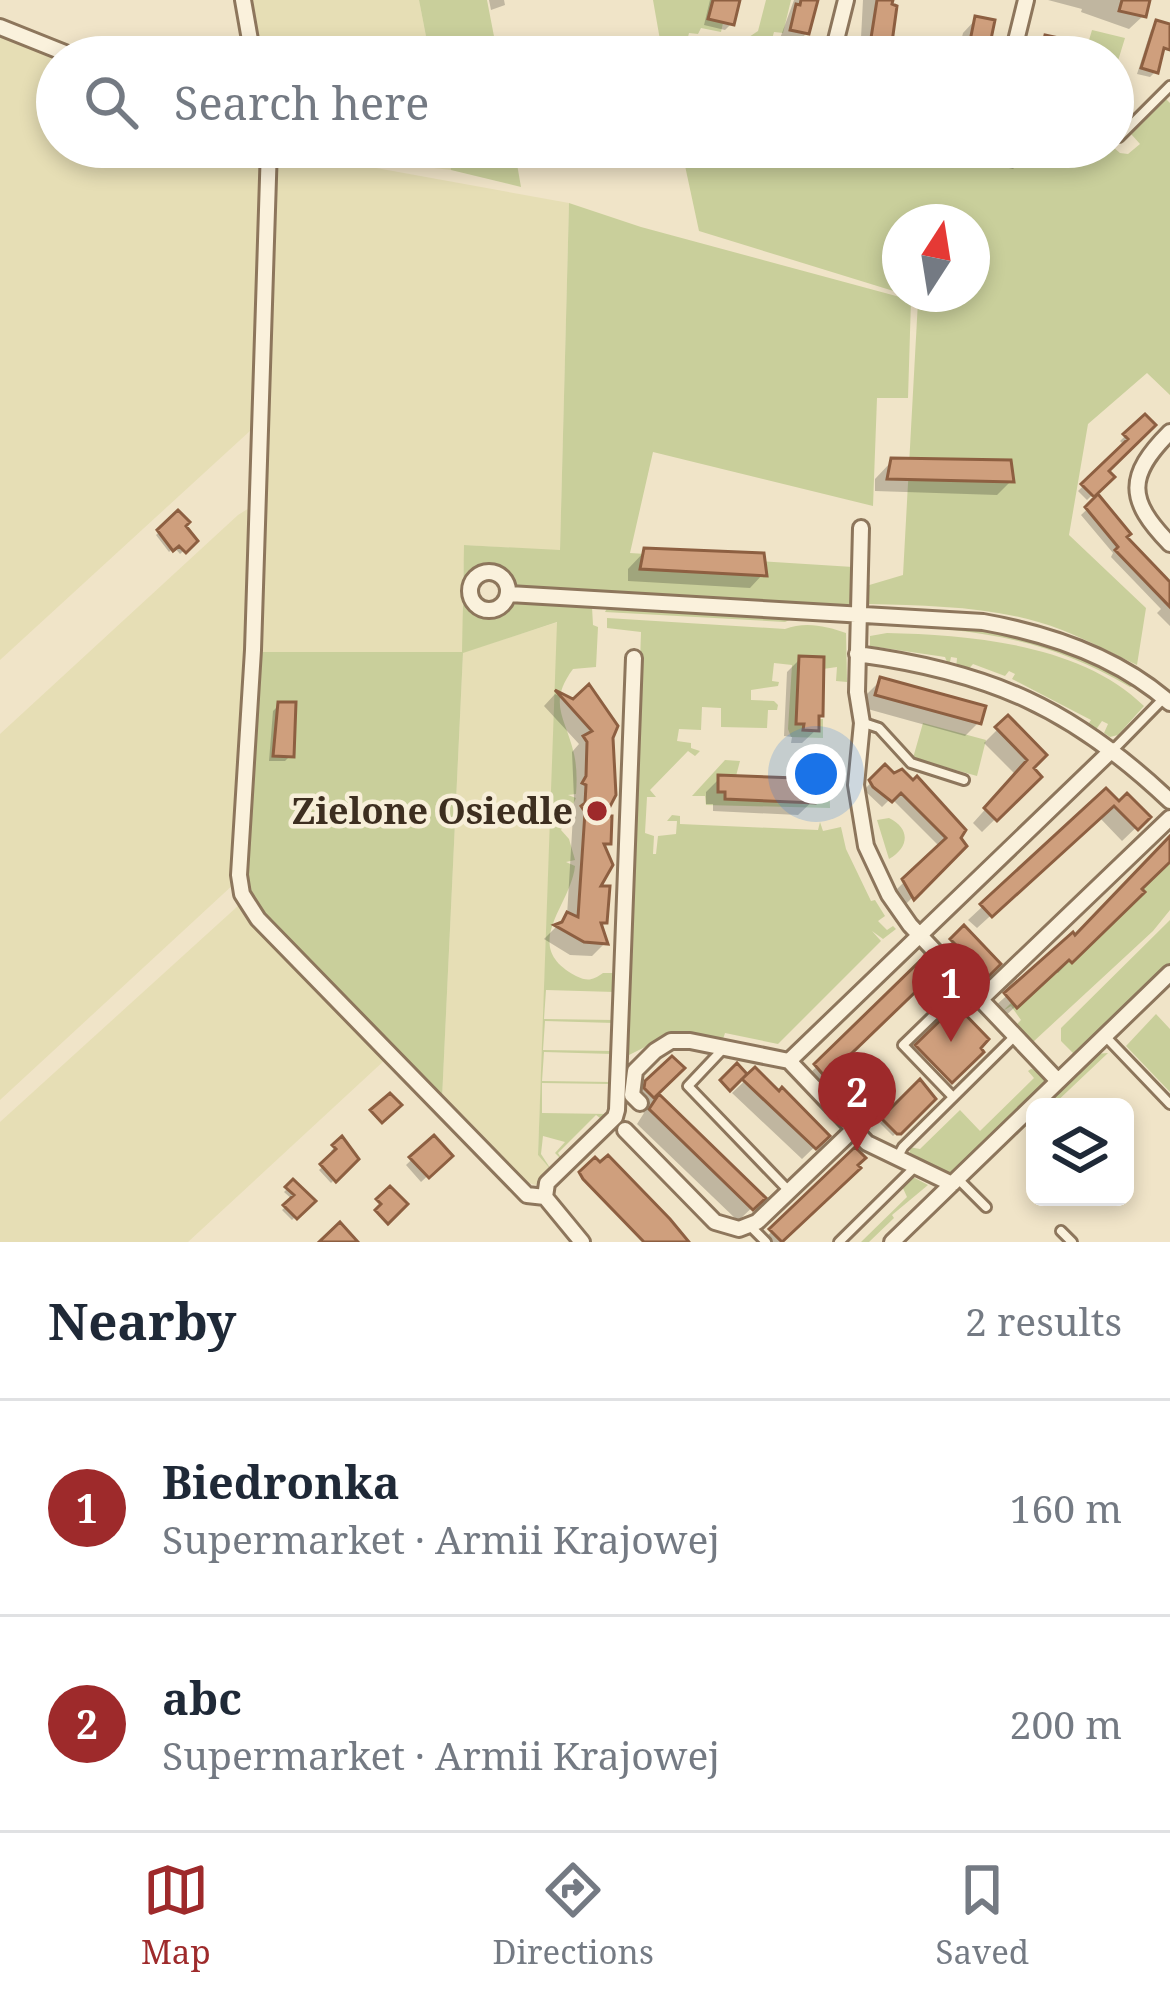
<!DOCTYPE html>
<meta charset="utf-8">
<style>
:root{--surface:#fff;--page:#f2f2f3;--text:#1f2937;--muted:#747a83;--line:#e0e1e3;--accent:#9e2a2b}
body{margin:0;font-family:"Noto Serif",serif;background:var(--page);color:var(--text)}
.controls{position:absolute;right:36px;bottom:36px;display:grid;overflow:hidden;border-radius:18px;box-shadow:0 6px 18px #0003}
.controls button{width:108px;height:108px;display:grid;place-items:center;padding:0;border:0;border-bottom:3px solid var(--line);background:var(--surface);color:var(--text);font:60px sans-serif}
.compass{position:absolute;left:882px;top:204px;width:108px;height:108px;border-radius:50%;background:var(--surface);box-shadow:0 6px 18px #0003;rotate:12deg}
.you{position:absolute;left:816px;top:774px;width:42px;height:42px;margin:-30px;border:9px solid #fff;border-radius:50%;background:#1a73e8;box-shadow:0 0 0 18px #1a73e833}
.badge{display:grid;place-items:center;width:78px;height:78px;border-radius:50%;background:var(--accent);color:#fff;font-size:39px;font-weight:700}
.pin{position:absolute;translate:-50% -99px;filter:drop-shadow(0 3px 6px #0008)}
.pin::after{content:'';position:absolute;top:63px;width:42px;height:36px;background:inherit;clip-path:polygon(0 0,100% 0,50% 100%)}
.list{margin:0;padding:0;list-style:none}
h2{display:flex;justify-content:space-between;align-items:center;height:156px;margin:0;padding:0 48px;font-size:51px}
h2 small{font-size:39px;font-weight:400;color:var(--muted)}
.list li{display:grid;grid-template-columns:78px 1fr auto;gap:36px;align-items:center;box-sizing:border-box;height:216px;padding:0 48px;border-top:3px solid var(--line)}
.list b{display:block;font-size:45px;white-space:nowrap}
.list p{margin:0;font-size:39px;white-space:nowrap;color:var(--muted)}
.list em{font-size:39px;font-style:normal;color:var(--muted)}
.icon{flex:none;width:66px;height:66px;fill:none;stroke:currentColor;stroke-width:2;stroke-linecap:round;stroke-linejoin:round}
.map{position:relative;flex:none;width:1170px;height:1242px;overflow:hidden}
.search{position:absolute;background:var(--surface);box-shadow:0 6px 18px #0003;left:36px;right:36px;top:36px;height:132px;display:flex;align-items:center;gap:30px;box-sizing:border-box;padding:0 42px;border-radius:66px;color:var(--muted);font-size:45px}
.sheet{height:588px;background:var(--surface)}
nav{display:flex;justify-content:space-around;align-items:center;box-sizing:border-box;height:168px;border-top:3px solid var(--line);background:var(--surface);font-size:33px;color:var(--muted)}
nav a{display:grid;justify-items:center;gap:6px}
nav .on{color:var(--accent)}
.map>svg:first-child{display:block}
</style>
<div class="map">
<svg width="1170" height="1242" viewBox="0 0 1170 1242">
<rect width="100%" height="100%" fill="#f0e4c8"/>
<path fill="#e6deb5" d="M250,0H419L430,57H260Z
M0,34L57,57V147H262L251,430L0,660Z
M313,147H447L451,170L383,162Z
M277,150L569,203L560,551L465,545L462,589L464,652L558,622L538,1155L552,1171L536,1185L529,1183L442,1099L463,653L257,652Z
M254,505L235,883L0,1100V734L238,515Z
M239,905L387,1058L188,1242H0V1122Z"/>
<path fill="#c9cf9b" d="M419,0H487L498,57H430Z
M653,0H713L708,19L723,23L721,32L701,28L698,34L689,33L683,57H663Z
M766,0H791L783,33L774,32L767,57H750L751,53L743,51L746,39L758,31Z
M1092,30L1125,38L1113,77V57H1084Z
M1165,98L1170,103V395L1147,373L1088,424L1069,535L1146,608L1137,665C1113,654 1088,640 1062,630C1000,606 934,606 869,604L866,586L903,575L918,301L903,294H972V222H900V293L699,231L681,147H946L992,162L994,158L1031,167L1036,147H1113L1120,153L1128,154L1140,144L1131,134Z
M447,147H514L521,187L451,170Z
M569,203L641,227L911,300L908,398H877L873,506L653,452L630,553L853,567L852,601L847,606L522,589L493,566C463,570 457,597 482,614L498,613L518,603L592,607L593,625L598,627L596,667L573,669C547,704 566,718 574,754C577,767 577,781 576,794L568,795L576,798L561,830L569,839L575,860L566,862L575,866C571,906 519,946 576,976C588,982 593,980 603,973H618L615,992L546,990L544,1019L614,1020V1023L545,1021L543,1050L613,1051V1054L544,1052L542,1081L612,1082L611,1084L542,1083V1113L610,1114L604,1121L596,1115L558,1153L563,1161L555,1153L565,1142L543,1136L541,1154L552,1171L538,1155L557,622L463,653L442,1099L259,913L246,889L244,867L257,652H462L464,545L560,550Z
M607,608L794,618L785,622L605,612Z
M607,618L785,629C805,621 827,626 846,633L847,682L836,681L837,667L823,669V657H799L796,723L804,724V730L818,731L819,719H823V738L791,737L788,729L792,665L774,663L772,681L779,682L778,686L751,690V700L774,701L778,705L777,710H768L767,728L721,727V708L702,707L701,730L679,729L677,741L691,743V748L700,751L695,756L688,751L650,790L656,797H647L645,833L654,836L653,854H656L658,836L676,834L677,821H667L672,815L680,816V824L818,830L820,822L823,831L841,827L846,849L871,901L875,900L885,916L878,921L887,930L893,926L896,929L883,939L872,931L881,941L778,1044L725,1033L722,1042L669,1035L627,1056L641,632L607,628Z
M887,622C980,624 1052,637 1134,685L1130,687C1049,639 979,629 887,626Z
M887,633C971,635 1081,644 1144,706L1118,735L1110,737L1104,733L1108,724L1102,721L1095,731L1087,726L1091,720L1012,679L1015,674L1009,671L1005,676L973,664L966,672L956,669L957,658L951,657L949,667L945,657L870,646V636Z
M923,723L986,740L977,776L913,758Z
M725,760L740,761L736,776H719L718,791L814,803L815,796H822L823,780L808,779L807,764L829,765L830,808L706,805L705,796H692Z
M889,818C910,828 910,847 889,859L877,820Z
M1170,862V910L1153,931L1033,1042L1016,1025L1021,1020L1011,1006L1003,1011L1012,1002L1018,1007L1069,960L1073,963L1145,893L1142,889Z
M1170,920V964L1075,1055L1061,1041V1028Z
M1156,1014L1170,1029V1092L1126,1046Z
M1108,1053L1051,1107H1040L1095,1054Z
M1031,1069L1038,1070L1045,1077L1043,1086L951,1175L911,1158L909,1147L920,1149L960,1110L980,1131L1034,1078L1028,1071Z
M911,1176L928,1185L892,1215L894,1218L869,1242H861L907,1197L902,1186Z"/>
<path fill="#0003" d="M489,0H504L505,5L491,10Z
M710,0H737L731,24L725,30L704,25Z
M794,0H819L807,33L793,46L788,45L785,57H764L772,43L778,44Z
M863,0H890L886,57H860Z
M1048,0H1139L1143,16L1129,29L1081,12L1082,9Z
M976,19L987,43L981,57H952L959,49L963,33Z
M1157,24L1170,30L1156,71L1150,77L1137,74L1151,30Z
M1046,38L1057,57H1032L1033,51Z
M934,147H1023L1019,163L1013,169L988,163L984,167L934,151Z
M1144,418L1151,425L1105,471L1111,477L1087,500L1078,491L1125,446L1120,441Z
M892,461L1011,481L997,495L875,491V479Z
M1098,499L1170,590V626L1157,613L1161,609L1111,557L1113,553L1081,515Z
M178,514L194,541L180,554L174,547L169,552L156,535Z
M645,551L763,574L750,588L628,581V569Z
M800,659L816,730L802,743H791L792,737L784,736L787,672Z
M881,680L978,723L965,736L864,708L867,694Z
M589,689L601,818L608,842L603,848L596,889L605,943L592,956L570,955L544,939L567,916L574,799L572,752L579,744L544,706L555,694L574,702Z
M279,705L291,755L285,761H269L273,711Z
M1008,719L1043,755L1030,768L1038,777L982,832L973,823L1016,775L984,743Z
M885,768L963,846L905,905L896,890L940,847L891,798L882,807L864,790Z
M720,778L819,795L798,815L713,811V804H706V792Z
M1106,792L1119,805L1147,817L1122,841L1099,817L977,928L968,920Z
M1170,858L1058,973L1055,970L1003,1018L994,1007L1073,936L1075,939Z
M964,930L997,964L973,988L939,954Z
M920,966L929,975L811,1089L803,1080Z
M672,1060L655,1094L762,1198L738,1221L637,1124L644,1113L633,1102L640,1090Z
M755,1071L826,1136L802,1159L732,1093Z
M919,1084L932,1099L893,1136L880,1123Z
M433,1139L449,1156L421,1182L406,1165Z
M342,1140L356,1158L331,1183L319,1170L335,1155L331,1151Z
M855,1151L856,1168L779,1242H761Z
M293,1183L311,1201L292,1220L282,1210L293,1200L284,1192Z"/>
<path fill="#cf9f7d" stroke="#8d5f41" stroke-width="3" d="M713,0H740L734,25L708,19Z
M801,0H818L809,34L790,30L796,4L800,5Z
M877,0H893L892,4L897,6L890,57H868Z
M1122,0H1150L1146,17L1119,11Z
M975,16L995,20L990,44L986,43L983,57H960L964,40L970,41Z
M1156,20L1170,24V50L1164,48L1158,73L1141,68Z
M1045,35L1063,39L1059,57H1040Z
M771,40L791,44L789,57H767Z
M965,147H1026L1022,165L963,155Z
M1145,414L1156,425L1109,471L1115,477L1094,497L1081,484L1128,439L1123,434Z
M891,458L1011,460L1014,482L887,479Z
M1098,494L1131,534L1127,537L1170,582V607L1115,550L1118,547L1085,507Z
M178,510L190,522L186,526L198,541L186,553L179,546L173,551L157,530Z
M644,548L764,553L767,576L640,569Z
M799,656L824,657L823,716H819V731L803,730L804,724H796Z
M880,677L986,706L981,724L875,695Z
M589,684L618,726L613,738L616,795L605,816H612L611,844H604L613,865L601,886H610L607,923H601L608,944L584,942L554,925L562,922L567,912L578,917L585,812L581,806L585,803L586,785L582,783L586,776L587,742L583,736L592,731L555,690L573,699Z
M278,702H296L294,757L273,756Z
M1008,715L1047,755L1034,768L1042,777L997,821L984,808L1027,760L995,727Z
M885,764L894,773L902,769L913,780L917,776L966,830L961,838L967,846L914,900L902,879L946,838L901,793L892,802L873,787L869,780Z
M718,775L823,779L822,796H815V803L725,799V792H718Z
M1106,788L1119,801L1127,793L1151,817L1138,830L1114,806L992,917L980,904Z
M1170,836V862L1142,889L1145,892L1072,963L1069,960L1017,1008L1004,993L1073,932L1075,935Z
M964,925L1001,964L988,977L950,939Z
M920,961L933,975L826,1078L814,1064Z
M956,1005L989,1039L981,1048L984,1052L952,1083L915,1045Z
M672,1056L685,1068L654,1098L644,1088L645,1081Z
M737,1063L747,1074L730,1091L720,1080Z
M755,1067L779,1091L782,1087L830,1136L816,1149L742,1079Z
M920,1079L936,1099L901,1134H897L881,1118Z
M390,1093L402,1105L382,1123L370,1110Z
M659,1094L766,1198L753,1210L649,1109Z
M434,1135L453,1156L429,1178L409,1157Z
M342,1136L359,1159L336,1182L320,1164L336,1149L332,1145Z
M855,1147L866,1158L858,1165L861,1168L782,1242L769,1229Z
M608,1155L670,1219L689,1242H644L583,1179L579,1172L595,1157L600,1162Z
M293,1179L316,1201L297,1219L283,1205L294,1195L285,1187Z
M390,1186L408,1204L388,1224L375,1210L381,1204L376,1199Z
M340,1222L358,1242H319Z"/>
<g fill="none" stroke-linecap="round" stroke-linejoin="round">
<g stroke="#8d765c" stroke-width="14">
<path id="service" d="M1119,137L1170,86
M864,723L879,728L911,763L964,780
M1113,750L1164,698
M1105,1036L1170,1104
M723,1049L688,1086L788,1190
M953,1097L903,1045L966,984
M897,1158L903,1147L1014,1037
M958,1179L986,1207
M750,1226L766,1242
M1061,1231L1072,1242
M839,1242L914,1168"/>
</g>
<g stroke="#8d765c" stroke-width="20">
<path id="minor" d="M243,0L253,57
M0,27L75,57
M826,57L836,40L846,0
M1012,57L1026,0
M269,147L253,650L239,875L242,894L258,919L527,1195L545,1197
M1170,432C1126,476 1127,500 1170,544
M861,528L857,692L862,723L856,785L866,846L889,895L910,925L1058,1081
M470 591a19 19 0 1 1 38 0a19 19 0 1 1-38 0Z
M509,594L983,622C1050,634 1118,657 1170,703
M857,654C990,672 1072,708 1170,801
M981,999L1170,818
M789,1061L1112,750
M640,1103L632,1095L635,1071L655,1051L671,1041H690L789,1061L867,1143L952,1184
M625,1130L715,1222L739,1229L757,1222L853,1130
M545,1197L547,1183L615,1117L617,1110L634,658
M545,1197L582,1242
M892,1242L1170,973"/>
</g>
<use href="#service" stroke="#faf1dc" stroke-width="8"/>
<use href="#minor" stroke="#faf1dc" stroke-width="14"/>
</g>
<circle fill="#9e2a2b" stroke="#f7eed8" stroke-width="4.5" cx="597" cy="811" r="12"/>
<g text-anchor="middle" stroke-width="9" stroke-linejoin="round" paint-order="stroke">
<g font-size="36" font-weight="bold" fill="#3d2e20" stroke="#f7eed8" text-anchor="end">
<text x="573" y="824">Zielone Osiedle</text>
</g>
</g>
</svg>
<div class="controls">
<button><svg class="icon" aria-label="layers" viewBox="0 0 24 24"><path d="M12 4l9 5-9 5-9-5zM3 14l9 5 9-5"/></svg></button>
</div>
<svg class="compass" viewBox="-18 -18 36 36"><path d="M0-13l5 13h-10z" fill="#e53935"/><path d="M0 13l5-13h-10z" fill="#747a83"/></svg>
<div class="you"></div>
<div class="pin badge" style="left:951px;top:1042px">1</div>
<div class="pin badge" style="left:857px;top:1151px">2</div>
<div class="search"><svg class="icon" aria-label="search" viewBox="0 0 24 24"><circle cx="10" cy="10" r="6"/><path d="M15 15l6 6"/></svg>Search here</div>
</div>
<section class="sheet">
<h2>Nearby<small>2 results</small></h2>
<ul class="list">
<li><span class="badge">1</span><div><b>Biedronka</b><p>Supermarket · Armii Krajowej</p></div><em>160 m</em></li>
<li><span class="badge">2</span><div><b>abc</b><p>Supermarket · Armii Krajowej</p></div><em>200 m</em></li>
</ul>
</section>
<nav>
<a class="on"><svg class="icon" aria-label="map" viewBox="0 0 24 24"><path d="M3 6l6-2 6 2 6-2v14l-6 2-6-2-6 2zM9 4v14M15 6v14"/></svg>Map</a>
<a><svg class="icon" aria-label="directions" viewBox="0 0 24 24"><path d="M12 3l9 9-9 9-9-9zM9 14v-3h6M13 9l2 2-2 2"/></svg>Directions</a>
<a><svg class="icon" aria-label="saved" viewBox="0 0 24 24"><path d="M7 4h10v16l-5-4-5 4z"/></svg>Saved</a>
</nav>
